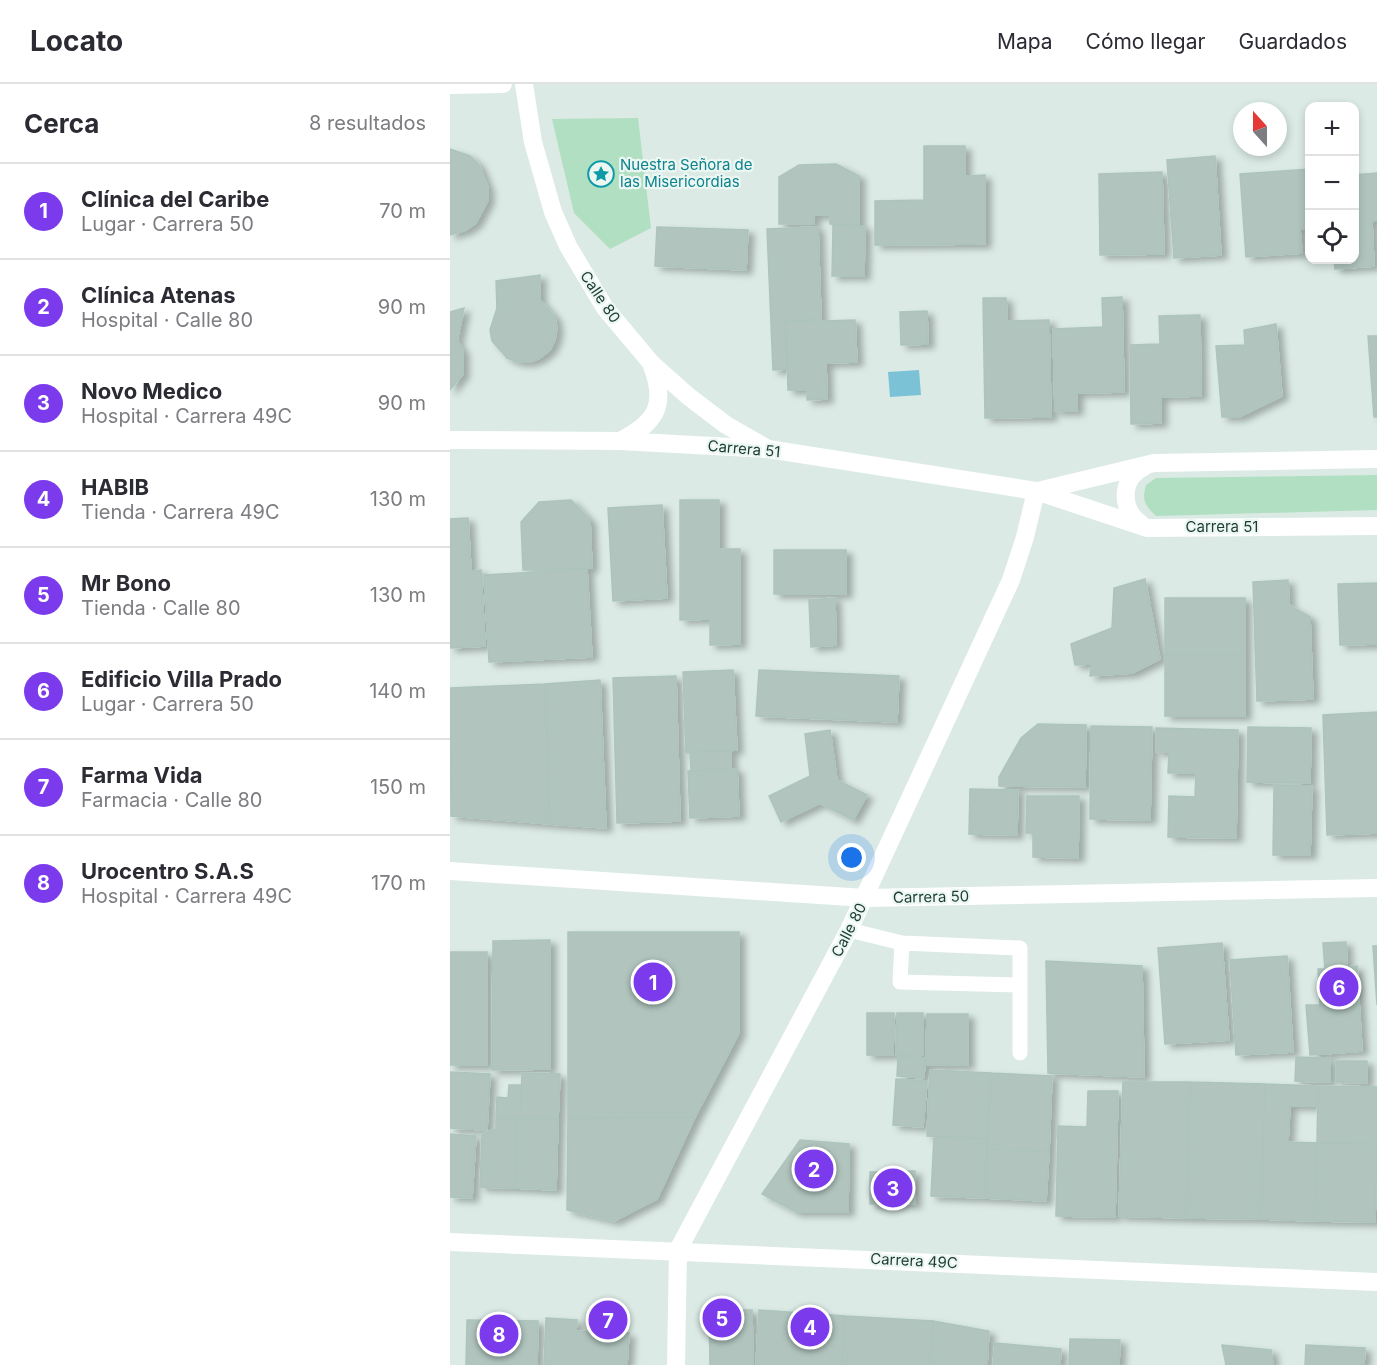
<!DOCTYPE html>
<html lang="es">
<meta charset="utf-8">
<style>
:root{--surface:#fff;--page:#f7f7f7;--text:#2b2b33;--muted:#7c7c81;--line:#e1e1e2;--accent:#7c3aed}
body{margin:0;font-family:Inter,sans-serif;background:var(--page);color:var(--text)}
.controls{position:absolute;right:18px;top:18px;display:grid;overflow:hidden;border-radius:12px;box-shadow:0 3px 9px #0003}
.controls button{width:54px;height:54px;display:grid;place-items:center;padding:0;border:0;border-bottom:2px solid var(--line);background:var(--surface);color:var(--text);font:30px sans-serif}
.compass{position:absolute;left:783px;top:18px;width:54px;height:54px;border-radius:50%;background:var(--surface);box-shadow:0 3px 9px #0003;rotate:339deg}
.you{position:absolute;left:402px;top:774px;width:21px;height:21px;margin:-15px;border:4px solid #fff;border-radius:50%;background:#1a73e8;box-shadow:0 0 0 9px #1a73e833}
.badge{display:grid;place-items:center;width:39px;height:39px;border-radius:50%;background:var(--accent);color:#fff;font-size:20px;font-weight:700}
.pin{position:absolute;translate:-50% -50%;border:3px solid #fff;box-shadow:0 2px 6px #0006}
.list{margin:0;padding:0;list-style:none}
h2{display:flex;justify-content:space-between;align-items:center;height:78px;margin:0;padding:0 24px;font-size:26px}
h2 small{font-size:20px;font-weight:400;color:var(--muted)}
.list li{display:grid;grid-template-columns:39px 1fr auto;gap:18px;align-items:center;box-sizing:border-box;height:96px;padding:0 24px;border-top:2px solid var(--line)}
.list b{display:block;font-size:22px;white-space:nowrap}
.list p{margin:0;font-size:20px;white-space:nowrap;color:var(--muted)}
.list em{font-size:20px;font-style:normal;color:var(--muted)}
.icon{flex:none;width:33px;height:33px;fill:none;stroke:currentColor;stroke-width:2;stroke-linecap:round;stroke-linejoin:round}
.map{position:relative;flex:none;width:927px;height:1281px;overflow:hidden}
header{display:flex;align-items:center;gap:36px;box-sizing:border-box;height:84px;padding:0 30px;background:var(--surface);border-bottom:2px solid var(--line)}
header strong{font-size:28px}
nav{display:flex;gap:33px;margin-inline-start:auto;font-size:21px}
main{display:flex}
aside{flex:1;background:var(--surface)}
.map>svg:first-child{display:block}
</style>
<header>
<strong>Locato</strong>
<nav><a>Mapa</a><a>Cómo llegar</a><a>Guardados</a></nav>
</header>
<main>
<aside>
<h2>Cerca<small>8 resultados</small></h2>
<ul class="list">
<li><span class="badge">1</span><div><b>Clínica del Caribe</b><p>Lugar · Carrera 50</p></div><em>70 m</em></li>
<li><span class="badge">2</span><div><b>Clínica Atenas</b><p>Hospital · Calle 80</p></div><em>90 m</em></li>
<li><span class="badge">3</span><div><b>Novo Medico</b><p>Hospital · Carrera 49C</p></div><em>90 m</em></li>
<li><span class="badge">4</span><div><b>HABIB</b><p>Tienda · Carrera 49C</p></div><em>130 m</em></li>
<li><span class="badge">5</span><div><b>Mr Bono</b><p>Tienda · Calle 80</p></div><em>130 m</em></li>
<li><span class="badge">6</span><div><b>Edificio Villa Prado</b><p>Lugar · Carrera 50</p></div><em>140 m</em></li>
<li><span class="badge">7</span><div><b>Farma Vida</b><p>Farmacia · Calle 80</p></div><em>150 m</em></li>
<li><span class="badge">8</span><div><b>Urocentro S.A.S</b><p>Hospital · Carrera 49C</p></div><em>170 m</em></li>
</ul>
</aside>
<div class="map">
<svg width="927" height="1281" viewBox="0 0 927 1281">
<defs>
<filter id="shadow"><feDropShadow dx="6" dy="4" stdDeviation="3" flood-color="#0004"/></filter>
</defs>
<rect width="100%" height="100%" fill="#dbeae5"/>
<path fill="#b1dfc1" d="M188,34L201,144L160,165L124,129L102,35Z
M927,391V426L706,432C694,421 692,416 696,401L706,394Z"/>
<path fill="#7bc2d7" d="M469,286L471,311L440,313L438,288Z"/>
<path fill="#b1c5be" stroke="#adc4bd" stroke-width="1.5" filter="url(#shadow)" d="M474,62H515V92L535,91V160L425,161V117L474,116Z
M0,65L20,72L29,81L38,104V116L26,139L16,146L0,151Z
M765,72L771,171L724,174L717,76Z
M386,80L409,92V140H380V131H364V140H329V93L349,81Z
M860,85V144L850,145L852,169L796,173L790,90Z
M712,88L714,170L650,171L649,90Z
M927,89V136L922,137L924,182L885,185L884,176H904V91Z
M383,141L415,142L414,192H382Z
M207,143L298,146L296,186L205,182Z
M368,143L371,235L335,237L337,285L323,286L317,145Z
M90,191V216L105,233L107,245L105,256L100,266L90,274L80,278H68L57,274L42,257L40,246L47,224L46,197Z
M672,213L674,308L627,309V327H605L603,245L653,243L652,214Z
M533,214H556L557,237L599,236L601,333L535,334Z
M14,224L7,257L13,267V290L0,306V228Z
M477,227L478,260L451,261L450,228Z
M750,231L751,312L711,313V339L681,340L680,261L710,260L709,232Z
M405,236L407,278L376,279L377,315L357,316V306H338L336,238Z
M826,240L832,312L789,333H772L766,262L795,261L794,246Z
M918,252H927V333H924Z
M121,416L140,436L142,484L73,486L71,438L89,418Z
M230,416H269V465H290V560L260,561V535L230,536Z
M212,421L217,514L163,517L158,424Z
M18,434L21,487L31,486L35,562L0,564V435Z
M324,466H396V510H324Z
M137,485L142,573L39,578L34,491Z
M695,495L710,575L682,589L640,592L641,580L625,581L621,560L662,544L664,504Z
M838,496L839,521L860,533L863,615L807,617L803,498Z
M927,499V560L890,561L888,500Z
M385,514L386,561L361,563L359,516Z
M715,514H795V571H715Z
M715,571H795V632H715Z
M283,586L287,666L236,669L233,588Z
M309,586L449,592L447,638L306,632Z
M226,592L230,737L167,739L163,594Z
M150,596L156,744L100,740L95,600Z
M95,600L100,740L1,732L0,604Z
M927,628V749L877,751L873,631Z
M588,640L636,641L635,703L549,702V693L571,654Z
M641,642L702,643L700,736L640,735Z
M798,643L861,644L860,699L797,698Z
M706,644L788,646L786,754L718,753L719,712L745,713L746,689H718L719,668H706Z
M380,646L387,696L417,711L403,736L370,719L331,738L319,712L360,692L355,650Z
M281,667V685L241,687L240,668Z
M281,685H287L289,732L240,734L238,687Z
M824,701L862,702L860,771H823Z
M520,705L568,706L567,751L519,750Z
M577,712H629L628,774L583,773V749H576Z
M118,848H289V949L245,1033L118,1034Z
M100,856V985L42,986L43,857Z
M896,858L897,883L907,882L912,967L860,971L856,921H870L868,885H875L873,859Z
M772,859L779,956L715,960L708,864Z
M923,862H927V921Z
M0,868H37V981H0Z
M837,872L843,968L786,971L780,876Z
M596,877L692,882L694,993L598,989Z
M417,929H444L443,971H417Z
M447,929H473V971H446Z
M477,930H518V981H476Z
M448,972L475,974L474,994L447,992Z
M846,973L880,974V998L845,997Z
M886,977H917V999L886,998Z
M480,986L541,989L537,1055L477,1052Z
M0,988L40,990L37,1046L0,1044Z
M72,989L110,990L108,1035H70Z
M541,989L602,992L599,1068L537,1065Z
M446,995L477,997L473,1043L443,1041Z
M673,998H740L736,1134L669,1132Z
M740,998L815,1000L811,1135L736,1134Z
M815,1000L868,1002V1022H840L838,1058L867,1059L864,1137L811,1135Z
M59,1001H71L70,1035L46,1034L47,1013L58,1014Z
M868,1002L927,1003V1060L867,1059Z
M638,1007H668L665,1133L606,1132L608,1042L637,1043Z
M245,1033L207,1115L164,1137L117,1126L118,1034Z
M46,1034H66L65,1104L30,1103L32,1050L46,1045Z
M66,1034L108,1035L106,1106L65,1104Z
M0,1050L26,1052L22,1114L0,1113Z
M484,1052L537,1055L535,1114L481,1112Z
M350,1056L399,1060L398,1128H346L312,1110Z
M867,1059L927,1060L925,1138L864,1137Z
M537,1065L599,1068L596,1117L535,1114Z
M465,1087V1120H420V1088Z
M259,1226H302L303,1281H260Z
M309,1226L395,1232L392,1281H306Z
M395,1232L483,1237L480,1281H392Z
M96,1234L127,1236L126,1247L179,1249L177,1281H94Z
M17,1236L88,1237L87,1281H16Z
M483,1237L539,1247L537,1281H480Z
M620,1255L670,1256L669,1281H619Z
M545,1259L611,1265L610,1281H543Z
M772,1261L821,1266L823,1281H776Z
M856,1261L915,1264L914,1281H855Z"/>
<g fill="none" stroke-linecap="round" stroke-linejoin="round">
<path stroke="#fff" stroke-width="15" d="M399,846L452,859L570,864V901L450,898L452,859
M570,901V969"/>
<path stroke="#fff" stroke-width="18" d="M0,356L170,357L318,365
M0,787L415,814L927,804
M0,1158L927,1198
M226,1281L228,1166L399,846L561,496L575,453L586,407"/>
<path stroke="#fff" stroke-width="18" d="M74,0L83,58L103,128L118,162L155,224L202,280L238,312L276,341L318,365L586,407L697,444L927,442
M170,357C206,339 217,321 202,282
M588,407L704,379L927,375
M691,440C670,427 670,394 694,383"/>
<path stroke="#fff" stroke-width="18" d="M0,1L53,0"/>
</g>
<defs>
<g id="sight-ring" transform="scale(1.35)"><circle r="9.5" fill="#ecf7f2" stroke="#0f9aa8" stroke-width="1.5"/><path d="M0-6L1.8-2.2L6-1.7L2.9 1.2L3.7 5.4L0 3.3L-3.7 5.4L-2.9 1.2L-6-1.7L-1.8-2.2Z" fill="#0f9aa8"/></g>
</defs>
<g fill-rule="evenodd">
<use href="#sight-ring" x="151" y="90"/>
</g>
<g text-anchor="middle" stroke-width="4.5" stroke-linejoin="round" paint-order="stroke">
<g font-size="15" fill="#0d838f" stroke="#ecf7f2" text-anchor="start">
<text x="170" y="86">Nuestra Señora de<tspan x="170" dy="17">las Misericordias</tspan></text>
</g>
<g font-size="15" fill="#1c3b35" stroke="#ecf7f2">
<text transform="translate(150 213) rotate(56)" y="5">Calle 80</text>
<text transform="translate(294 365) rotate(5)" y="5">Carrera 51</text>
<text x="772" y="448">Carrera 51</text>
<text transform="translate(481 813) rotate(-1)" y="5">Carrera 50</text>
<text transform="translate(399 846) rotate(-63)" y="5">Calle 80</text>
<text transform="translate(464 1177) rotate(3)" y="5">Carrera 49C</text>
</g>
</g>
</svg>
<div class="controls">
<button>+</button>
<button>−</button>
<button><svg class="icon" aria-label="locate" viewBox="0 0 24 24"><circle cx="12" cy="12" r="6"/><path d="M12 2v4M12 18v4M2 12h4M18 12h4"/></svg></button>
</div>
<svg class="compass" viewBox="-18 -18 36 36"><path d="M0-13l5 13h-10z" fill="#e53935"/><path d="M0 13l5-13h-10z" fill="#7c7c81"/></svg>
<div class="you"></div>
<div class="pin badge" style="left:203px;top:898px">1</div>
<div class="pin badge" style="left:364px;top:1085px">2</div>
<div class="pin badge" style="left:443px;top:1104px">3</div>
<div class="pin badge" style="left:360px;top:1243px">4</div>
<div class="pin badge" style="left:272px;top:1234px">5</div>
<div class="pin badge" style="left:889px;top:903px">6</div>
<div class="pin badge" style="left:158px;top:1236px">7</div>
<div class="pin badge" style="left:49px;top:1250px">8</div>
</div>
</main>
